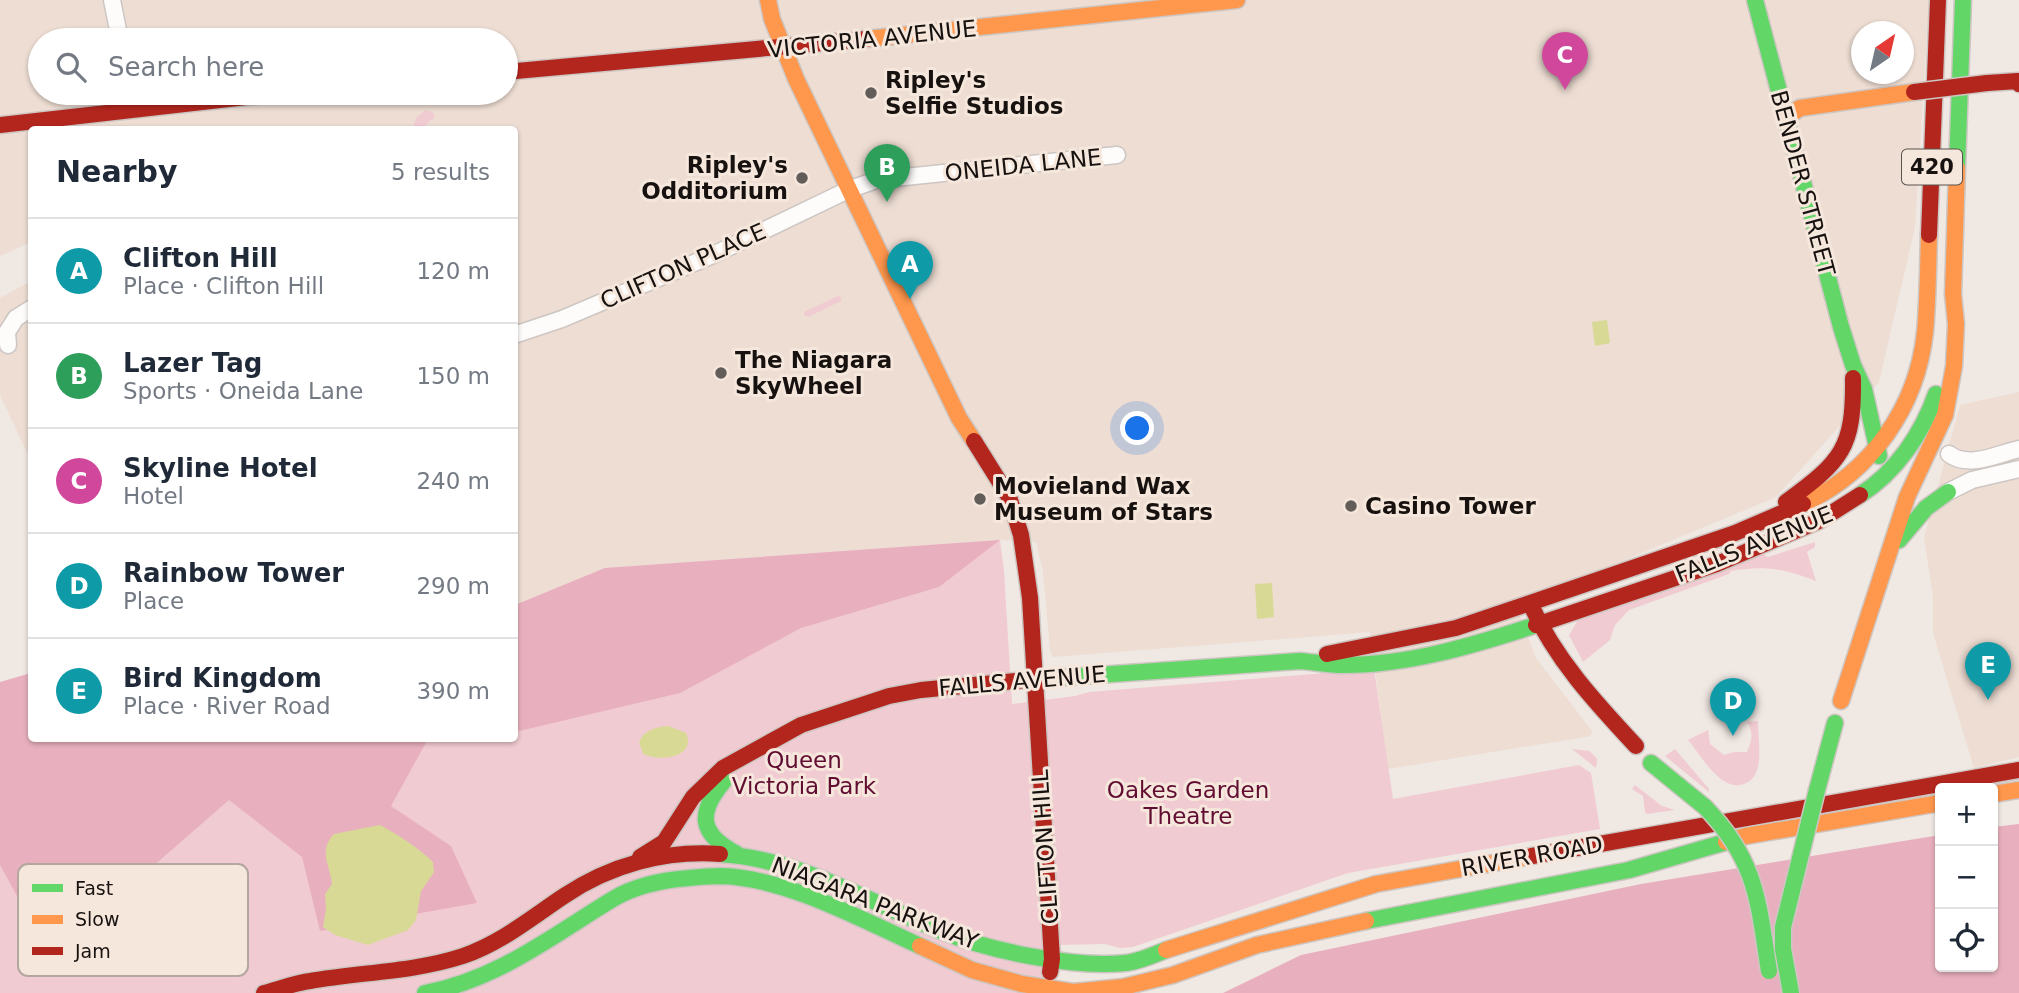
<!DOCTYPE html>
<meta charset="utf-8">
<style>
:root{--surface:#fff;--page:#f2f2f3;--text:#1f2937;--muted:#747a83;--line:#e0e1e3;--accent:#635d59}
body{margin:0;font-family:"DejaVu Sans",sans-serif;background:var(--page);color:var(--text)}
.controls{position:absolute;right:21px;bottom:21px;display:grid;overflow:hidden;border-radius:7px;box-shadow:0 2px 5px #0004}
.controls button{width:63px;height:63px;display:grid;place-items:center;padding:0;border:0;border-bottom:2px solid var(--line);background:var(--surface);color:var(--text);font:35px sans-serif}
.compass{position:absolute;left:1851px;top:21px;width:63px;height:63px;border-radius:50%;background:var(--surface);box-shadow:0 2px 5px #0004;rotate:34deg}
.you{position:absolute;left:1138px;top:429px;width:24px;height:24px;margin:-18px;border:5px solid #fff;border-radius:50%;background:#1a73e8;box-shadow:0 0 0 10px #1a73e833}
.badge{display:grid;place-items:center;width:46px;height:46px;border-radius:50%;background:var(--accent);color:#fff;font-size:23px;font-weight:700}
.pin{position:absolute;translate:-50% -58px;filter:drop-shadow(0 2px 4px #0008)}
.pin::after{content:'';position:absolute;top:37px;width:24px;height:21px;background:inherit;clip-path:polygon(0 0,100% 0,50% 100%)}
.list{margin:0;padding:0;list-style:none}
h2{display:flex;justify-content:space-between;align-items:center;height:91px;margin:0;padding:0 28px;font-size:30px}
h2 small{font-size:23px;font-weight:400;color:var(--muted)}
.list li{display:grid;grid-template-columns:46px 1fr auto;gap:21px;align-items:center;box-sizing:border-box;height:105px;padding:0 28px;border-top:2px solid var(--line)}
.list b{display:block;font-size:26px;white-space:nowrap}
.list p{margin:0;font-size:23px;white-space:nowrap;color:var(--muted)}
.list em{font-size:23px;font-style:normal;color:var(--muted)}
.icon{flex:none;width:38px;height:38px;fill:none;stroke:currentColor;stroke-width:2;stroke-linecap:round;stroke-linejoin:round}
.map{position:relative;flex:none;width:2019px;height:993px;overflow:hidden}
.search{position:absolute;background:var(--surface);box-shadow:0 2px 5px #0004;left:28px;top:28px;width:490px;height:77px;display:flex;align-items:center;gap:18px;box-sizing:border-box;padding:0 24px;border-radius:38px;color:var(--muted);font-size:26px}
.panel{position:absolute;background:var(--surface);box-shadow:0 2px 5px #0004;left:28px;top:126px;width:490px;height:616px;border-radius:7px}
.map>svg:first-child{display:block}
</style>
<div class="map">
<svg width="2019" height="993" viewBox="0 0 2019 993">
<rect width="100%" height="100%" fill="#f0e8e3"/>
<path fill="#edddd3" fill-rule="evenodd" d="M0,0H1929L1915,227L1879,382L1776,497L1620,562L1514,600L1536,658L1592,731L1591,736L1388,769L1370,632L1053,657L1050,650L1043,571L1036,542L1000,540L605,568L515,605L514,130H32L31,242L0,256ZM1862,32H1904V74H1862ZM40,40H506V93H40Z
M31,281V461L0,395V298Z
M2019,392V757L1974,768L1933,633V596L1924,538L1960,405Z"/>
<path fill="#f1cbd2" d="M425,110L433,112L435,117L421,129H413L416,118Z
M838,296L841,297V301L808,317L804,315V312Z
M1000,540L1004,571L1012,704L1075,696L1089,692L1374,669L1393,799L1579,765L1591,773L1600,829L1348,873L1133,947L1120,948L1105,944L1058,945L1044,993H0V742L32,738H514L515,605L605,568Z
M1815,542V547L1807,552L1816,581C1784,569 1765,565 1731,571L1729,574L1629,610L1615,625L1610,640L1583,662L1569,635L1580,617L1763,554L1768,557Z
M1758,721C1758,735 1761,752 1758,766C1757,773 1753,780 1746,783C1722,795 1701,755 1688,740L1708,730L1710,744L1724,755L1734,752H1747C1752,740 1754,733 1747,722Z
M1572,749L1590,751L1597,759L1596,768Z
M1675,749L1709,789V792L1665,756Z
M1635,785L1662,806L1675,810L1647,814L1645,812L1643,796L1632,789Z"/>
<path fill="#e8b0be" d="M1000,540L939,587L801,628L680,693L515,732V605L605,568Z
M31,673L32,738L428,739L391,806L451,846L477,903L320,931L302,857L229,800L112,902L17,896L0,865V682Z
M2019,824V993H1223L1301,955L1641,884L1940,835V967H1993V827Z"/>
<path fill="#d8d995" d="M1607,320L1610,343L1595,346L1592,322Z
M1272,583L1274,617L1257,619L1255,584Z
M668,726L686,733C697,758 659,762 643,754L639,742C644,730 656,727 668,726Z
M380,825C400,836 417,847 433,862L434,872L421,891L416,920L408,930L368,945L335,935L323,927L326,909L325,894L332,884C330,865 318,851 334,834Z"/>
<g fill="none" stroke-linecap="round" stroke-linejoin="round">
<g stroke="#cdc6c2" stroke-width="19">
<path id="street" d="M112,0L120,40
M131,93L134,108
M514,335L562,319L713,255L848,190L876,180L1117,155
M8,345L7,332L16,318L32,308
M1949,454C1969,469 1997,454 2019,449
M1948,492L1972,480L2019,469"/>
</g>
<g stroke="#cdc6c2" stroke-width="19">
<path id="fast" d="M1755,0L1841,327L1853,365L1864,389L1879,456
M1957,168L1963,0
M1860,495C1896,472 1922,434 1936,394
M1899,540L1926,508L1948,492
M1025,680L1300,661C1314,662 1329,665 1344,665C1409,665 1475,645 1536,625
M1651,763L1705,807
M724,781C697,813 699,834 737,854
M1817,790L1835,723
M720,854C801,859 868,902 941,931C989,951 1073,968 1125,963C1138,962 1153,955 1166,950
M1366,921L1629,870L1726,842
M425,993C497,980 552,936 613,899C636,885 663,880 689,878C699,877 710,876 721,876C787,878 860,919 920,946"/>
</g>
<g stroke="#cdc6c2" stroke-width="19">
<path id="slow" d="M768,0L772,19L796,79L959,418L974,441
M866,39L1237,0
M1785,118L1800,108L1914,92
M1803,504C1871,472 1917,408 1925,332C1928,300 1928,267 1929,235
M1841,701L1907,497L1945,415L1954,366L1956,324L1953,294L1957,168
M1993,794L2019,790
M1726,842L1746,836L1940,803
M920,946L972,970L1022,984L1073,992L1123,987L1173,975L1257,945L1366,921
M1166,950L1376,884L1532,856"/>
</g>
<g stroke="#cdc6c2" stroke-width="19">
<path id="jam" d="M506,72L866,39
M1987,83L2018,81L2019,84
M0,125L283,93
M1929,235L1938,0
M974,441L1009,497L1021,535L1030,598L1052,959L1050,972
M1786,502C1842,461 1854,448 1853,378
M1536,625L1717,564L1819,521L1860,495
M1327,654L1456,628L1530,603
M1636,746C1595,702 1555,659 1530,603L1735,533L1803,504
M1532,856L2019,770
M640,857L664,842L693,797L723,768L801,725L889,696L921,690L1025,680
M264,993C279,989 295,983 310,981C361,972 414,972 463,956C501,943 531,918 564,896C610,865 665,850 720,854"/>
</g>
<use href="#street" stroke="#fdfcfb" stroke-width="16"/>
<use href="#fast" stroke="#63d668" stroke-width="16"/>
<use href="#slow" stroke="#ff974d" stroke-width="16"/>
<use href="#jam" stroke="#b3261e" stroke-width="16"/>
<g stroke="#cdc6c2" stroke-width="19" stroke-linecap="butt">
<path id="fast-bridge" d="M1705,807C1757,861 1758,901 1769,971
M1791,993L1783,949V927L1817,790"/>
</g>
<g stroke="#cdc6c2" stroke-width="19" stroke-linecap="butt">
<path id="jam-bridge" d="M1914,92L1987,83"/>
</g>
<use href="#fast-bridge" stroke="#63d668" stroke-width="16"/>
<use href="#jam-bridge" stroke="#b3261e" stroke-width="16"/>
</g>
<g fill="#635d59" stroke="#f6e7dd" stroke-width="2.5">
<circle cx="871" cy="93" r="7"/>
<circle cx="802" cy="178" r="7"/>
<circle cx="721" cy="373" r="7"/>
<circle cx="980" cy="499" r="7"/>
<circle cx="1351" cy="506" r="7"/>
</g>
<g text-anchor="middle" stroke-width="6" stroke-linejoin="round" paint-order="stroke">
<rect fill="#f6e7dd" stroke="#5a524d" stroke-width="2" x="1902" y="149.5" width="60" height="35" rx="5"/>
<g font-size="21" font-weight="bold" fill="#17120f">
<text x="1932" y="174">420</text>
</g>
<g font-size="23" fill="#17120f" stroke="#f6e7dd">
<text transform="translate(872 39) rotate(-6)" y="8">VICTORIA AVENUE</text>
<text transform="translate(1023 165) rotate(-6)" y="8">ONEIDA LANE</text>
<text transform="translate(1803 183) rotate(75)" y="8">BENDER STREET</text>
<text transform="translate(683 266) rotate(-24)" y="8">CLIFTON PLACE</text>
<text transform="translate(1754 544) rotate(-22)" y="8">FALLS AVENUE</text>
<text transform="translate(1022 681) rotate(-5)" y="8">FALLS AVENUE</text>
<text transform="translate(1045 847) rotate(-94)" y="8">CLIFTON HILL</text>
<text transform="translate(1532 856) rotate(-10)" y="8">RIVER ROAD</text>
<text transform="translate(875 903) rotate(21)" y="8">NIAGARA PARKWAY</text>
</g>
<g font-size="23" font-weight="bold" fill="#17120f" stroke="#f6e7dd" text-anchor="start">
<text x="885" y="88">Ripley's<tspan x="885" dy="26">Selfie Studios</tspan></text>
<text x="788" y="173" text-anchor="end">Ripley's<tspan x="788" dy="26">Odditorium</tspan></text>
<text x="735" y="368">The Niagara<tspan x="735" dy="26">SkyWheel</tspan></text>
<text x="994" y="494">Movieland Wax<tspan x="994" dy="26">Museum of Stars</tspan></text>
<text x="1365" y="514">Casino Tower</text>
</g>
<g font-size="23" fill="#610d31" stroke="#f6e7dd">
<text x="804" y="768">Queen<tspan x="804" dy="26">Victoria Park</tspan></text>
<text x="1188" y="798">Oakes Garden<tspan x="1188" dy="26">Theatre</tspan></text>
</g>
</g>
<rect x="18" y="864" width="230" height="112" rx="10" fill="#f6e7dd" stroke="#b3a79f" stroke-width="2"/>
<rect x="32" y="884" width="31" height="8" fill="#63d668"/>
<rect x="32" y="915" width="31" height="9" fill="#ff974d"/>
<rect x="32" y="947" width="31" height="8" fill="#b3261e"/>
<g font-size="19" fill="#17120f">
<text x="75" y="895">Fast</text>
<text x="75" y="926">Slow</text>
<text x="75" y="958">Jam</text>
</g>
</svg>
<div class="controls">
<button>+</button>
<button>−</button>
<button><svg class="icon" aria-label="locate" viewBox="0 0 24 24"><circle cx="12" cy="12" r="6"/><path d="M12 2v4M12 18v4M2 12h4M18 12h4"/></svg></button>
</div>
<svg class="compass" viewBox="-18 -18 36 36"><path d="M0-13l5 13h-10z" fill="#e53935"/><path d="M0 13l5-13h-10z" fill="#747a83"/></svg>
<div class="you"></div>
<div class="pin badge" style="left:910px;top:299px;background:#0f9aa8">A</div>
<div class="pin badge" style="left:887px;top:202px;background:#2e9e5b">B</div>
<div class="pin badge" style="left:1565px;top:90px;background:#d1479c">C</div>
<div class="pin badge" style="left:1733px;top:736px;background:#0f9aa8">D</div>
<div class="pin badge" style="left:1988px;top:700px;background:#0f9aa8">E</div>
<div class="search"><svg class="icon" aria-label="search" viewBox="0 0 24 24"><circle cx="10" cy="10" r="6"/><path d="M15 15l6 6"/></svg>Search here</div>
<section class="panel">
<h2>Nearby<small>5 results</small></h2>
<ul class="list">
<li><span class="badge" style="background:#0f9aa8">A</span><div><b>Clifton Hill</b><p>Place · Clifton Hill</p></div><em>120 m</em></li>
<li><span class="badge" style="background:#2e9e5b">B</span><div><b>Lazer Tag</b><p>Sports · Oneida Lane</p></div><em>150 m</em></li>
<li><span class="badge" style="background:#d1479c">C</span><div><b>Skyline Hotel</b><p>Hotel</p></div><em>240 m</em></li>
<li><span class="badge" style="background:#0f9aa8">D</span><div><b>Rainbow Tower</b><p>Place</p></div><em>290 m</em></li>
<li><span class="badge" style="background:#0f9aa8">E</span><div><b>Bird Kingdom</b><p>Place · River Road</p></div><em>390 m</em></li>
</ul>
</section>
</div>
